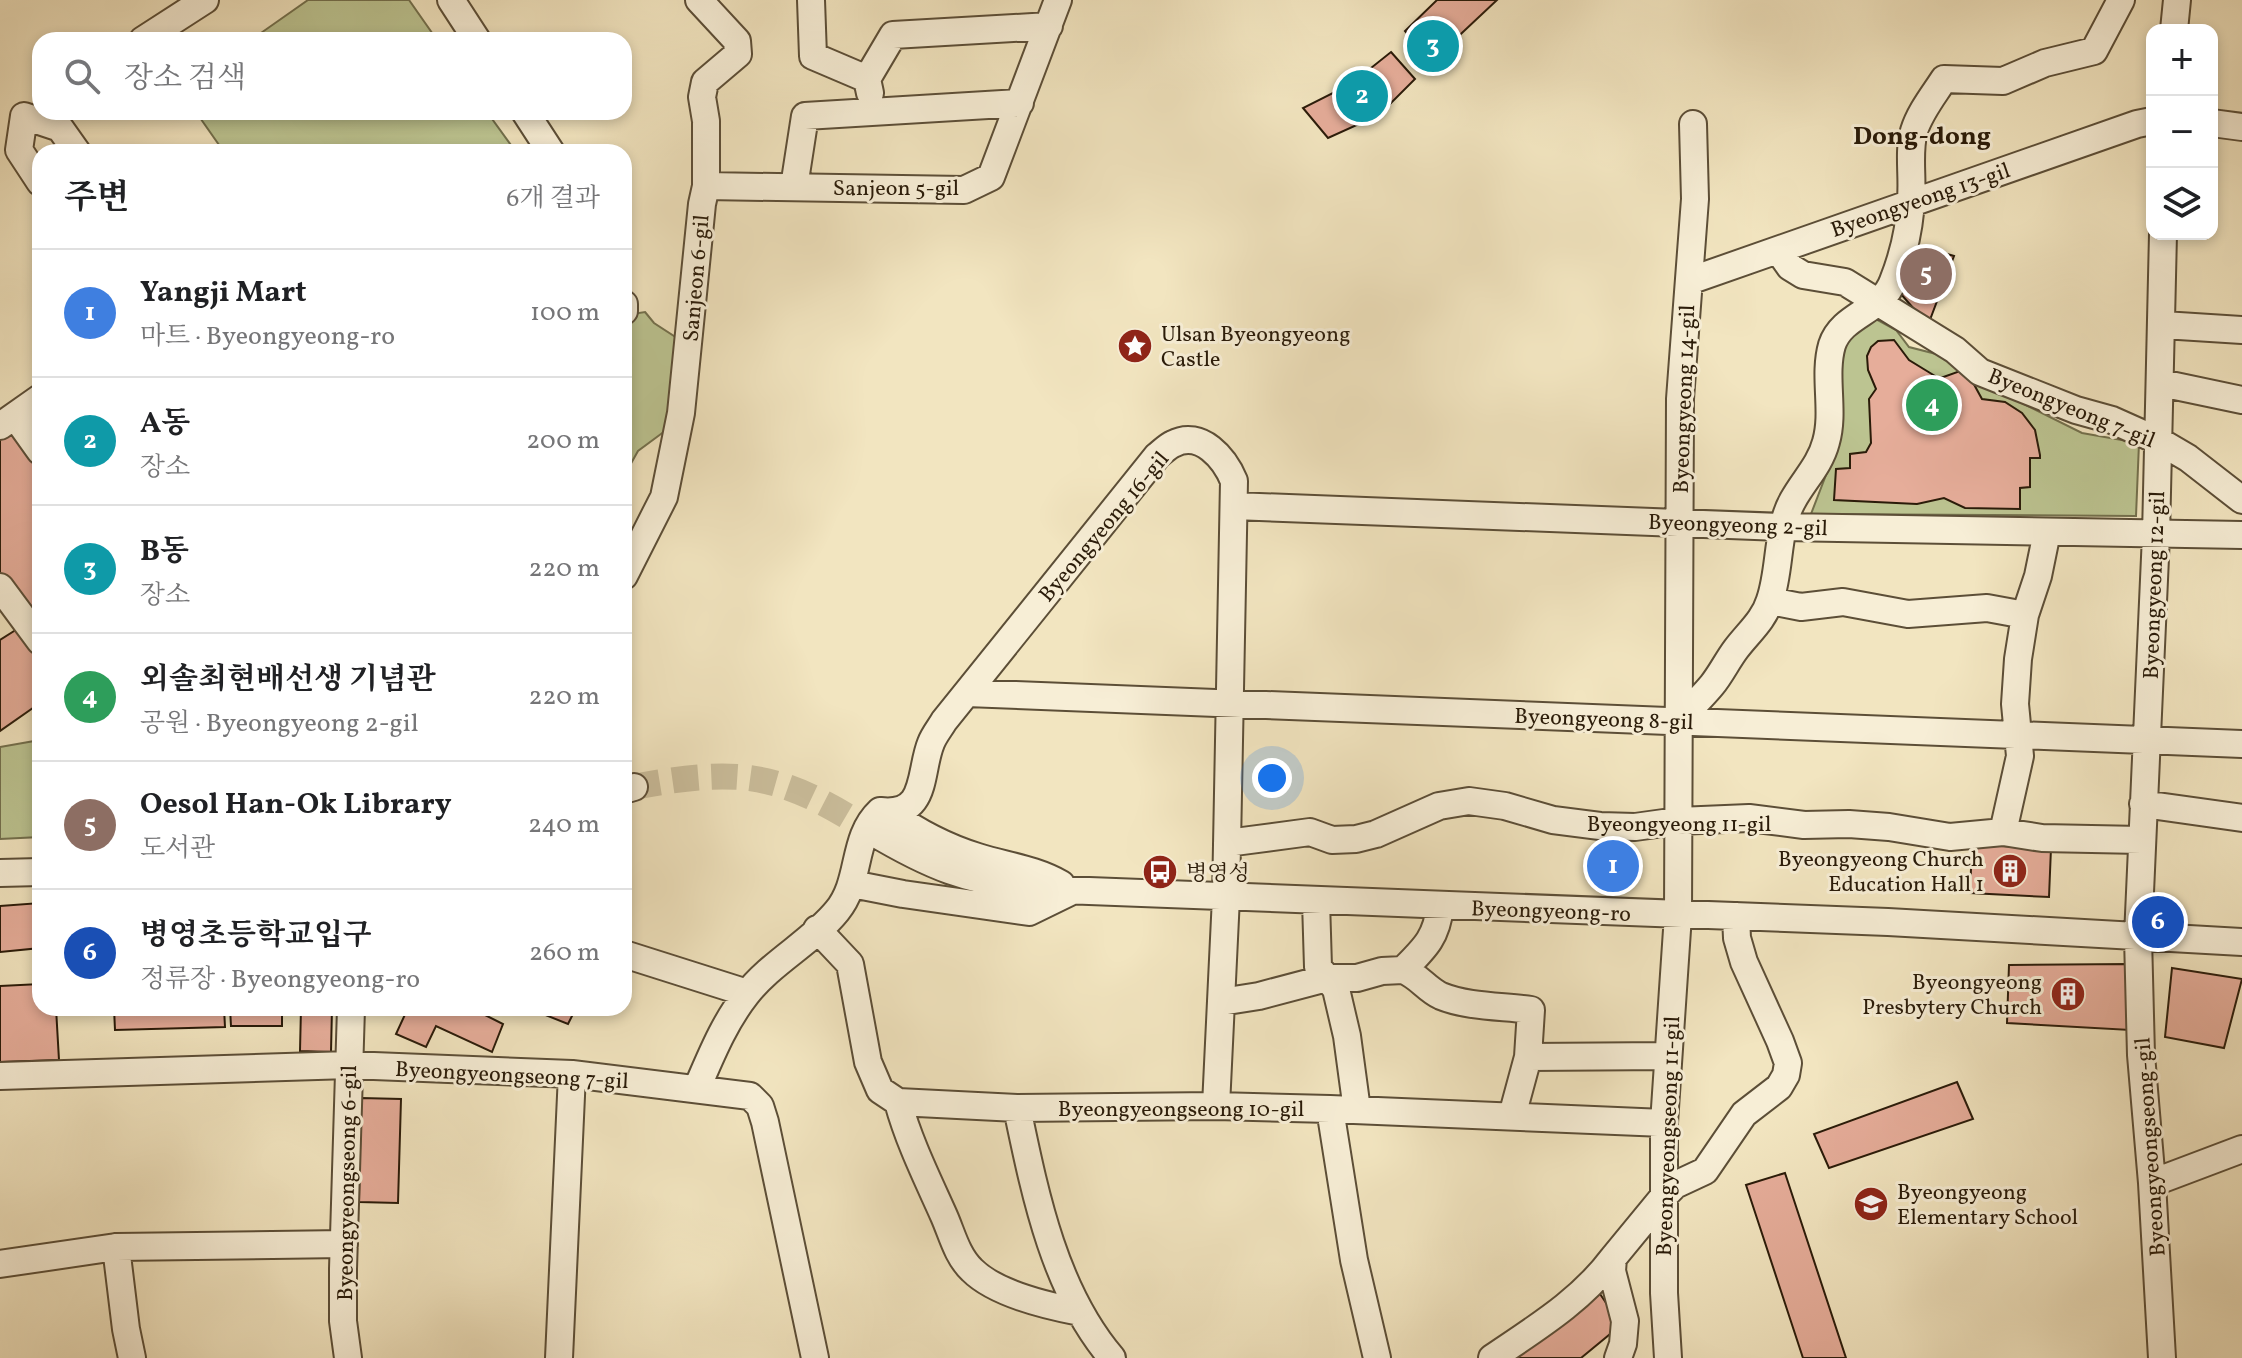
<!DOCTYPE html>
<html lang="ko">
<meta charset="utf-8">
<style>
:root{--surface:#fff;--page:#f2f2f2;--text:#202124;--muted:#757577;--line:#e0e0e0;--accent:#8f2418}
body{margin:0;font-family:Vollkorn,"Noto Serif KR",serif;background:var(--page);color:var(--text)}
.controls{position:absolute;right:24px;top:24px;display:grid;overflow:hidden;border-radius:16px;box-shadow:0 4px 12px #0003}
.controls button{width:72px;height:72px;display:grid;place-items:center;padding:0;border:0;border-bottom:2px solid var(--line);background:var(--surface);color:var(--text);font:40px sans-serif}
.you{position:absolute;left:1272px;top:778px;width:28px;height:28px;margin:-20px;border:6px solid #fff;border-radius:50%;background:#1a73e8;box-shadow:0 0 0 12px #1a73e833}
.badge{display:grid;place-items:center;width:52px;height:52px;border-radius:50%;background:var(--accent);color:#fff;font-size:26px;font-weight:700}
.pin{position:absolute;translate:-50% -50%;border:4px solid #fff;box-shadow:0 2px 8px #0006}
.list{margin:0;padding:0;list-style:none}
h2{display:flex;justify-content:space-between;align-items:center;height:104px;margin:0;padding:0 32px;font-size:34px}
h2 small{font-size:26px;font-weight:400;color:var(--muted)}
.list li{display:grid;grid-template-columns:52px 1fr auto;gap:24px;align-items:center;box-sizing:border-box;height:128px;padding:0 32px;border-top:2px solid var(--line)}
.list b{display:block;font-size:30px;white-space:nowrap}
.list p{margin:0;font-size:26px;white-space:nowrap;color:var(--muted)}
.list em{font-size:26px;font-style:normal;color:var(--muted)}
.icon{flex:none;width:44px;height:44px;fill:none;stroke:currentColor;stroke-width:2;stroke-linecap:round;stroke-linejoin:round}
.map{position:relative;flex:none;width:2242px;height:1358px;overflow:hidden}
.search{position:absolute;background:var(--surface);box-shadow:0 4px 12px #0003;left:32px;top:32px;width:600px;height:88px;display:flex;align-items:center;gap:20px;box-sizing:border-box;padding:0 28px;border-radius:24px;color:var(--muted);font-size:30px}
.panel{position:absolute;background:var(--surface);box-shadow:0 4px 12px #0003;left:32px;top:144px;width:600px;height:872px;border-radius:24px}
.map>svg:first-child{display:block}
</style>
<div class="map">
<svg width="2242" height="1358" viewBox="0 0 2242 1358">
<rect width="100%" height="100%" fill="#f2e5c0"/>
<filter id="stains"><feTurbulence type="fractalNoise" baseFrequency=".0025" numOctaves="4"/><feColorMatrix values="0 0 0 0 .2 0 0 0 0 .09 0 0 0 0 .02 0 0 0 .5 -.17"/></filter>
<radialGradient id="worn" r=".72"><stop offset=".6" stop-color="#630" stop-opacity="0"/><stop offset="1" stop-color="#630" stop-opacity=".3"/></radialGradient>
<path fill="#bcc491" stroke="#73704d" stroke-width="2" d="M308,0H409L437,40H251Z
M196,112H487L516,152H224Z
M645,312L654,323L680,340L665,431L638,451L624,476V345L629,342L626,315Z
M1874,318L1896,330L1909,347L1940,355L1971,378L2082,433L2139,443L2136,516L1811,514L1839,441L1836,365L1844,341Z
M40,740V837L0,839V747Z"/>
<path fill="#e6ad9a" stroke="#2a1b09" stroke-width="2" d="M1437,0H1497L1431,62L1405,31Z
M1391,52L1415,79L1379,115L1328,138L1303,108L1351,84Z
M1912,244L1954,256L1928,325L1900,293Z
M1894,340L1909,360L1935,376V380L1960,371L1971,379L1982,399L2005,402L2022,413L2035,430L2040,455V458H2030V487L2020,488V509L1965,508L1944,498L1917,504L1834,500L1836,469L1850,468V454L1866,452L1871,443L1869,399L1876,389L1868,370L1867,356L1871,347L1878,341Z
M13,424L40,462V632L0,579V433Z
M22,626L40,650V703L0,731V640Z
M1972,845L2051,848L2049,897L1970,893Z
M40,903V948L0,952V906Z
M2128,964L2130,1030L2007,1023L2009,965Z
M2172,968L2242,979L2224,1048L2165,1037Z
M40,984V1008H56L59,1060L0,1062V986Z
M114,1008H224L225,1027L115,1030Z
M230,1008H282V1026H231Z
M301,1008H332L331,1052L300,1051Z
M408,1008H471L503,1024L492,1052L436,1026L426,1047L396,1034Z
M528,1008H587L584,1014L575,1010L568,1024Z
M1957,1082L1973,1119L1829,1168L1814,1134Z
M361,1098L401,1099L398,1203L359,1202Z
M1785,1173L1846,1358H1803L1746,1185Z
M1598,1291L1621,1325L1581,1358H1509Z"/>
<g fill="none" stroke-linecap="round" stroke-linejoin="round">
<path stroke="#cabd9b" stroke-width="26" stroke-dasharray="26 13" stroke-linecap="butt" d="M634,787C740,767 779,772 871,831"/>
<g stroke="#5c4e37" stroke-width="30">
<path id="minor" d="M451,0L477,40
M811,0L813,56L867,79L870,93
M2174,30L2177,0
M143,40L205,0
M867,79L893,35L1049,26
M525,112L551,152
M2212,123L2242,127
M40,182L19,150L24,116L60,128L77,152
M706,186L964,190L991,177L1058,0
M794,187L805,116L1020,103
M1778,250L1790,267L1803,275L1845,282L1955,350L1980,372L2076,410L2112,420L2159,441L2188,458L2242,500
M1689,281L2137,124L2152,121
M624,304V311
M2163,325L2242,330
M2161,383L2242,400
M15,416L40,451
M0,426L40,398
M1234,506L1783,527L2242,535
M624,576L664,497L681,413L702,204L706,186V121L702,97L705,82L738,54L737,41L699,0
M0,587L40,641
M1770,601L1801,607L1843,602L1908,614L1987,608L2025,615
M967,693L2242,744
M1679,720C1690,709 1702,697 1712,685C1721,674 1727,661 1736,649C1748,633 1764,620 1770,600C1781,568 1776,530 1793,500C1804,480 1820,465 1826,442C1835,411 1823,376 1832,345C1842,314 1882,312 1893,281C1903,256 1910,225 1911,198C1913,177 1908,151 1914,131C1920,112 1933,96 1944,79L2003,81L2045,63L2094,51L2121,0
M624,790L634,787
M2143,804L2242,818
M889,812C917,832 945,847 978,857C1007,866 1035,869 1061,884
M871,831C931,867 967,881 1037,889L1888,922L2242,942
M2003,832L2020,756L2015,704L2018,659L2025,615L2038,576L2047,532
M1227,843L1310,832L1332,840L1356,839L1376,834L1439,806L1469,801L1505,806L1553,820L1600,826L1635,827L1678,821L1749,818L1804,825L1849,824L1889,827L1950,837L2003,832L2042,838L2141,840
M0,873L40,872
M852,884L903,894L1029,912L1070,892
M1316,901L1318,967L1336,989L1347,1036L1357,1110
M817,929L850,964L868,1062L880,1090L898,1102L1017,1108L1216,1106L1330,1109L1664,1123
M624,954L747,993
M1403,970C1419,976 1426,989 1441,996C1468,1007 1502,1006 1531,1010L1528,1057L1512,1116
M1221,1002L1259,996L1327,978H1357L1382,971L1403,970C1425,948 1437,937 1440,906
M1528,1057L1668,1056
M0,1076L349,1065L572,1074L750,1096L760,1106L765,1122L815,1358
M697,1088C711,1056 724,1023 746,995C770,963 812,942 837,911C862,881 851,838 880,811C928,817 919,772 931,743C934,735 940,728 944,721L1157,456C1162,452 1168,446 1173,444C1201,429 1225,459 1234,481L1226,897L1216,1106
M898,1102C909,1142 927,1178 944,1216C952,1234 957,1256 972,1270C996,1294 1048,1306 1080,1312
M1017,1108C1035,1194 1054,1290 1112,1358
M1330,1109L1354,1260L1377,1358
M2152,1183L2242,1149
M116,1247L126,1329L132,1358
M0,1264L116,1247L344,1244
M348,1358L343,1321V1269L351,1008
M559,1358L572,1074
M1492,1358C1536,1328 1581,1301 1613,1258
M1618,1358L1623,1344L1625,1321L1612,1271L1613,1258L1664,1196L1675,1185L1705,1171L1744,1114L1779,1087L1786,1075L1788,1063L1780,1041L1744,962L1737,938L1736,916
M1668,1358L1664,1293V1123L1678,915L1680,399L1695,199L1693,124
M2162,1358L2152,1183L2141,1055L2138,937L2156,535L2163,234"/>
</g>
<use href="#minor" stroke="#f7eed6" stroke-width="26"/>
</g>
<defs>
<g id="sight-disc" transform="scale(1.8)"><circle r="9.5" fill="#8f2418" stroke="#f7eed6"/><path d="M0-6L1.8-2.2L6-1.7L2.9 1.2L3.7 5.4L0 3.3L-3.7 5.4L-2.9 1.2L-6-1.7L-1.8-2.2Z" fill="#fff"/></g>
<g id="building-disc" transform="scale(1.8)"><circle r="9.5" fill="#8f2418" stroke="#f7eed6"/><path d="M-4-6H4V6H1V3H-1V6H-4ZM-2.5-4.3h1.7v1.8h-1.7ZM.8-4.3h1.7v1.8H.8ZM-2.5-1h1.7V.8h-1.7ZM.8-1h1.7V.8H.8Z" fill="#fff"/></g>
<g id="bus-disc" transform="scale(1.8)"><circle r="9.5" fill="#8f2418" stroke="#f7eed6"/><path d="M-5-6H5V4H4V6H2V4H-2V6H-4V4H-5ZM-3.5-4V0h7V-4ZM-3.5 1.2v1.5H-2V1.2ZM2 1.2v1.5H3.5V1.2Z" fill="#fff"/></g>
<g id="school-disc" transform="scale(1.8)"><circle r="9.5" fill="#8f2418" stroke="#f7eed6"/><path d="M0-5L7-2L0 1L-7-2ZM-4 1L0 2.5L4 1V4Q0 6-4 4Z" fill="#fff"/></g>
</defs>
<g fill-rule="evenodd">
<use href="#sight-disc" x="1135" y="346"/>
<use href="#building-disc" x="2010" y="871"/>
<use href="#bus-disc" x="1160" y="872"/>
<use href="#building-disc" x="2068" y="994"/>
<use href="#school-disc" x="1871" y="1204"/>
</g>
<g text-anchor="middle" stroke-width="6" stroke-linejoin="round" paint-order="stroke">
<g font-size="22" fill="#2a1b09" stroke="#f7eed6">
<text x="896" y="195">Sanjeon 5-gil</text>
<text transform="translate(1920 199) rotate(-19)" y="8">Byeongyeong 13-gil</text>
<text transform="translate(695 278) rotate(-85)" y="8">Sanjeon 6-gil</text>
<text transform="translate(1683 399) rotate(-88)" y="8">Byeongyeong 14-gil</text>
<text transform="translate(2072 407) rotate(22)" y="8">Byeongyeong 7-gil</text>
<text transform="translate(1738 524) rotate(2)" y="8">Byeongyeong 2-gil</text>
<text transform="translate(1103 526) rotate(-50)" y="8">Byeongyeong 16-gil</text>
<text transform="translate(2153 585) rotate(-88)" y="8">Byeongyeong 12-gil</text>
<text transform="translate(1604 718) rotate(2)" y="8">Byeongyeong 8-gil</text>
<text x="1679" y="831">Byeongyeong 11-gil</text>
<text transform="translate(1551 910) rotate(2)" y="8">Byeongyeong-ro</text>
<text transform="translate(512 1074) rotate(3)" y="8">Byeongyeongseong 7-gil</text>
<text x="1181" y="1116">Byeongyeongseong 10-gil</text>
<text transform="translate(1667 1136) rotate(-88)" y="8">Byeongyeongseong 11-gil</text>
<text transform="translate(2149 1147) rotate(-94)" y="8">Byeongyeongseong-gil</text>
<text transform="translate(346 1183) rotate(-89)" y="8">Byeongyeongseong 6-gil</text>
</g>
<g font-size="22" fill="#2a1b09" stroke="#f7eed6" text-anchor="start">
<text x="1161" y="341">Ulsan Byeongyeong<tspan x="1161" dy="25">Castle</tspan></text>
<text x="1984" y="866" text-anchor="end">Byeongyeong Church<tspan x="1984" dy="25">Education Hall 1</tspan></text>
<text x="1186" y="880">병영성</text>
<text x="2042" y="989" text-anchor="end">Byeongyeong<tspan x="2042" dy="25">Presbytery Church</tspan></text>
<text x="1897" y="1199">Byeongyeong<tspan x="1897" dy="25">Elementary School</tspan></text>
</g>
<g font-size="26" font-weight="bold" fill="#2a1b09" stroke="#f7eed6">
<text x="1922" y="144">Dong-dong</text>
</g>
</g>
<rect width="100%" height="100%" filter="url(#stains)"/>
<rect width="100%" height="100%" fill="url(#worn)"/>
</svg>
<div class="controls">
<button>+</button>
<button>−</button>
<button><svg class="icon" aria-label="layers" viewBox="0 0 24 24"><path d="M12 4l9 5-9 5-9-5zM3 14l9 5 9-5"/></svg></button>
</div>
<div class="you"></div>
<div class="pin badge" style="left:1613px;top:866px;background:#3f7fe0">1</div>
<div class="pin badge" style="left:1362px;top:96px;background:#0f9aa8">2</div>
<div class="pin badge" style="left:1433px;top:46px;background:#0f9aa8">3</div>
<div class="pin badge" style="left:1932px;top:405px;background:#2e9e5b">4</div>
<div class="pin badge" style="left:1926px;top:274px;background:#8d6e63">5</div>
<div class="pin badge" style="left:2158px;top:922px;background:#1a4fb4">6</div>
<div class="search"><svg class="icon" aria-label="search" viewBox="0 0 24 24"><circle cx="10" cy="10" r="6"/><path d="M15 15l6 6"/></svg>장소 검색</div>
<section class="panel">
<h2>주변<small>6개 결과</small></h2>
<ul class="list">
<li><span class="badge" style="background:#3f7fe0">1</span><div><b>Yangji Mart</b><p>마트 · Byeongyeong-ro</p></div><em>100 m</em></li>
<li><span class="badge" style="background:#0f9aa8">2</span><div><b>A동</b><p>장소</p></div><em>200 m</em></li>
<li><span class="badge" style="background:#0f9aa8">3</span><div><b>B동</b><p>장소</p></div><em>220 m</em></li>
<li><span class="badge" style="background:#2e9e5b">4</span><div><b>외솔최현배선생 기념관</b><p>공원 · Byeongyeong 2-gil</p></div><em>220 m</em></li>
<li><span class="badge" style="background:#8d6e63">5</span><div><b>Oesol Han-Ok Library</b><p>도서관</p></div><em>240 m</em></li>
<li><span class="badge" style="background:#1a4fb4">6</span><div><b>병영초등학교입구</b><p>정류장 · Byeongyeong-ro</p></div><em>260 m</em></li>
</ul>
</section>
</div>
